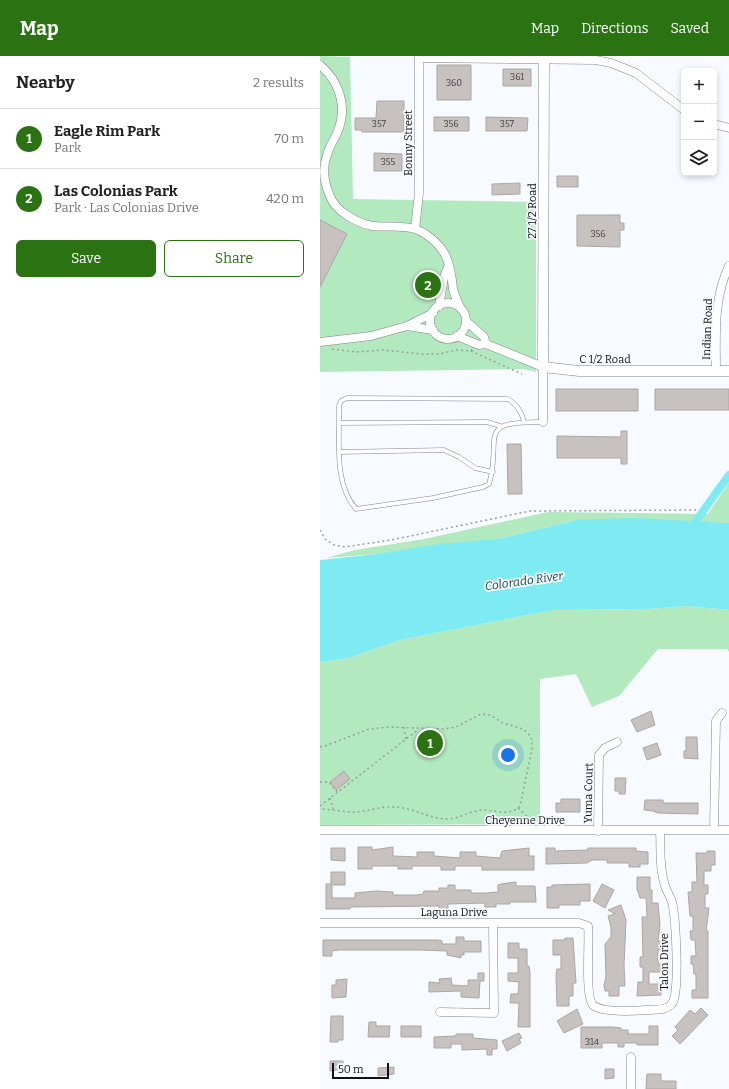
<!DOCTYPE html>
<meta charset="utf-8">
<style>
:root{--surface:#fff;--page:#f6f6f6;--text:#222;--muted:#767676;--line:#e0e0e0;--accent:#2b7213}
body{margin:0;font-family:Bitter,serif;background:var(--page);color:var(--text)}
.controls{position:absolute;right:12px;top:12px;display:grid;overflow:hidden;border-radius:6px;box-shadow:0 2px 6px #0003}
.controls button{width:36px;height:36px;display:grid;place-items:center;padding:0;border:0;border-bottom:1px solid var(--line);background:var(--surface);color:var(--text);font:20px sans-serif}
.scale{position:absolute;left:12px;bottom:10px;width:57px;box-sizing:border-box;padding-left:4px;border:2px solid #101113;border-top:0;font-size:11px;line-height:14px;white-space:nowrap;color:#101113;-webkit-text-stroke:3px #f7fbff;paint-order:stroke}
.you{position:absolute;left:188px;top:699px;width:14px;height:14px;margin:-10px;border:3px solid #fff;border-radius:50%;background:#1a73e8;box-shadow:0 0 0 6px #1a73e833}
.badge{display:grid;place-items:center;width:26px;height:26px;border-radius:50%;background:var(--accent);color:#fff;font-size:13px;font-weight:700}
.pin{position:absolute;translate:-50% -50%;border:2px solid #fff;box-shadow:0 1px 4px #0006}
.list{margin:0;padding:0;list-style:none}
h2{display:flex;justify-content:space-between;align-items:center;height:52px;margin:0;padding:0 16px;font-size:17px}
h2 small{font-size:13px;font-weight:400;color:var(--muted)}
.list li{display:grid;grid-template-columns:26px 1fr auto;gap:12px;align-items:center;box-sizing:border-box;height:60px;padding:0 16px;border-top:1px solid var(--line)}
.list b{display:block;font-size:15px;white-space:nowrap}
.list p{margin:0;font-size:13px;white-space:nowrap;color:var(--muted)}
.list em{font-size:13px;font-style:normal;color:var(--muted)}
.actions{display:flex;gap:8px;padding:12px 16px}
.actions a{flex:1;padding:9px 0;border:1px solid var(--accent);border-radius:6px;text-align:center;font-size:14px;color:var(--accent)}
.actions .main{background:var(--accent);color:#fff}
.icon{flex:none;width:22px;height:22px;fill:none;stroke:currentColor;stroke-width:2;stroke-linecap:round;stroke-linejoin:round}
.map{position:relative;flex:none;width:409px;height:1033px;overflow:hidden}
header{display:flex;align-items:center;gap:24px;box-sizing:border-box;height:56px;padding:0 20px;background:var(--accent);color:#fff}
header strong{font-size:19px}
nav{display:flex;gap:22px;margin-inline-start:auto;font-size:14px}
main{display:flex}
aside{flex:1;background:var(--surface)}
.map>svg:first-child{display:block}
</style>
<header>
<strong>Map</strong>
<nav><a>Map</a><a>Directions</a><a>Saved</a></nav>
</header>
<main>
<aside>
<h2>Nearby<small>2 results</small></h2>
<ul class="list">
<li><span class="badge">1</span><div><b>Eagle Rim Park</b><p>Park</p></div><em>70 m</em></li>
<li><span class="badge">2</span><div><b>Las Colonias Park</b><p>Park · Las Colonias Drive</p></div><em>420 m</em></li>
</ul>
<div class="actions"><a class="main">Save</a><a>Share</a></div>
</aside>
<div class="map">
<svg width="409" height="1033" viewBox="0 0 409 1033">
<rect width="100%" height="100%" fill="#f7fbff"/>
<path fill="#b3e9be" d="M0,0L30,1L33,143L216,146V316L203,313L0,316Z
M409,426V467L257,464L177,483L57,498L6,502L35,494L104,483L228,456L388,458Z
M367,550L409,554V596L407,593H338L299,640L272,651L256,618L220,623V768L0,769V606L29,602L80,584L233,554L329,553Z"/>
<path fill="#7eeaf2" d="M313,462L409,467V554L367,550L329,553L233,554L80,584L29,602L0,606V504L57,498L119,488L177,483L257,464Z"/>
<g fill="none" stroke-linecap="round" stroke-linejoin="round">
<path stroke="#7eeaf2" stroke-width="8" d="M373,469L409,419"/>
</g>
<path fill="#c7c2c0" stroke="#aba5a3" d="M117,9H151V44H117Z
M183,13H211V30H183Z
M57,45H84V76H42V74H35V62H56Z
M114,61H149V75H114Z
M166,61L208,62L207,75H166Z
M54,97L82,98V115H54Z
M237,120H258V131H237Z
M200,127V138L172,139V128Z
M257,159H300V167H304V174H300V191L257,190Z
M0,164L27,178L0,231Z
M236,333H318V355H236Z
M335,333H409V354H335Z
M301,375H307V408H301V402H237V380L301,381Z
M187,388H201L202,438H188Z
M331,655L335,669L317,676L311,664Z
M366,681H377L378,703L364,702V695H366Z
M337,687L341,699L327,704L323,692Z
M24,715L30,723L16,734L10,726Z
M295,722H306L305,738H299V735H295Z
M241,743H260V756H236V747H241Z
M325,744H343V747H378V758L338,757L333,755L324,754Z
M38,791H52V794L73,791V800L97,801V796H114V800L140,802V796H156V800L180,802L182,795L209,792V800H214V814H162V810H135V814H121V810H92V813H78V810H52V813H38Z
M11,792H25V805L11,804Z
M226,792H235V795L268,794V792H316V795L328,796V808H320V811H309V807H287V804H272L267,807L226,808Z
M387,795H395V809H391V815H384V829H388V838H385V852H389L386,875H388V942H372V934H376V918H374L373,908H371V900H376L375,884H371L370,875H373V860H370L368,836H372V826H377L376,797H387Z
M11,816H25V829H12V842H35V837L56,835L73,836V839H97L103,838L104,835H119V832H128V829H135V834H151V837H166L178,836V829L181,828L196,826V830H215L216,846H190V848H176V851H165V847L128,848V853H119V850L30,851V853H6V828H11Z
M317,821H330V834H332V847H338L340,869L338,885H342V894H338V908H342V916H329V928H341V939L317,940L318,926H323V911H320V901H323L322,861H327L326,842H320L317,833Z
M270,828V845H260V849H239V852H227V831H232V829Z
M282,828L294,834L285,852L273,845Z
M301,849L306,864L304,909L305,930H299V940H289V935H285L284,929L286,921L285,888L291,881V871L288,860L295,858L288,854Z
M136,881H144V885H161V896H144V899H141V902L127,899V895L100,894H19L12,895V900H3V884H118L122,885V888H136Z
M245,882H253L256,927H253V940H249V950H237L236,919L237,913H241V899H233V884H245Z
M188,887H199V893H207V910H209L210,917V971H198L199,947H190L191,938H198L199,926L188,925V917H198V902H188Z
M158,917H164V925H160L159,942L141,941V935L109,936V926L120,927L119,923L131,922L132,929L148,930V924H158Z
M27,923L26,941L12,942V929H16V924Z
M381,952L388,959L360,988L352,980L358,974L355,971L370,954L375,958Z
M257,953L263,968L244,977L237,965Z
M11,960H23V984H18V986H10Z
M49,966H56V970H70L69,981H48Z
M81,970H101V981H81Z
M329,970H338V989H317V987H304V991H298V987H282V992H261V971H293L301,972V974H308V978H329Z
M199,977L202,982L199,983L201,987L187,995L182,985Z
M136,978H153V982L177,984V993H172V999H167V993L142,994V988H131V992H114V981L136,980Z
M10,1005H23V1013L10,1015Z
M74,1011V1018L58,1020V1012Z
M285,1013H294V1022L285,1023Z
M327,1018H341V1025H356V1033H326Z"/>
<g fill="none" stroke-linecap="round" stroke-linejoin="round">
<g stroke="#808387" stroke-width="5">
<path id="service" d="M204,365C201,355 197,349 188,343L27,342L21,345L19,350C20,383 13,427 36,453L113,442L163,431L169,428C183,381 153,365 223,366
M19,367L167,366L180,370
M19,396L124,394L139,401L155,412L173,416"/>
</g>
<g stroke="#808387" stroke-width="9">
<path id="minor" d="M99,2L276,4L291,7L316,17L364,54
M0,9C20,26 28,52 17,77C14,84 9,91 7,99C2,113 4,127 10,140C13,149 20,155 28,160C56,178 69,166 95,173C105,176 117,186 123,195C130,206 132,221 133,233C134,239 138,246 141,253
M394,68L409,72
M95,173L99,137V0
M110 265a18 18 0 1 1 36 0a18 18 0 1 1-36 0Z
M119,250L124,221L128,211
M146,265L164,281L166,288
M87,270L113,274
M137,280L159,289L166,288L223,311V366
M0,286L51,280L87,270L113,257
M396,315C396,279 393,243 409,210
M0,774H409
M394,774L396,665L402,657
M278,775L279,699L285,692L297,686
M0,867H259L268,870C270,884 264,944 274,950C285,957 313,955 326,954C336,954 351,955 354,943C359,926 356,863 352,846C350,839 345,833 344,826C339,810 341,792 340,775
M120,956L174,957L173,867
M311,1001V1033"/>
</g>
<g stroke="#808387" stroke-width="11">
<path id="tertiary" d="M224,0L223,311L259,315H409"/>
</g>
<path stroke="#9a9da0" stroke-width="1.5" stroke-dasharray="2 3" stroke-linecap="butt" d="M12,293L36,296L63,294L102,298H119L136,294L151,295L152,293
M151,295L202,318
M0,474L5,483L14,489L25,491L71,484L210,455L378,454
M84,671L86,683
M0,691L5,690L49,673L69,671L124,673L136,671L161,658L170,659L183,667L203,673L208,677L212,684V693L200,750C190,760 178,755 166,754C152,753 139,764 124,763C105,761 89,750 70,751C59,751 48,755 37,756C27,757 12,753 0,753
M0,726H9L17,736
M10,742L13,753
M0,750L99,673
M198,752L213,766"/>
<use href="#service" stroke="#fff" stroke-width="4"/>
<use href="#minor" stroke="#fff" stroke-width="8"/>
<use href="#tertiary" stroke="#fff" stroke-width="10"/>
</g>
<g text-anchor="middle" stroke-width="3.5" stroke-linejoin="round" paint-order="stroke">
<g font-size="9" fill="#3e3d3e">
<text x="197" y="24">361</text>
<text x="134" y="30">360</text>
<text x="59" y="71">357</text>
<text x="131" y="71">356</text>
<text x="187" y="71">357</text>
<text x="68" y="109">355</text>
<text x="278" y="181">356</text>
<text x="272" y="989">314</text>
</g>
<g font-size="11" fill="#101113" stroke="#f7fbff">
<text transform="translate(88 87) rotate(-90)" y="4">Bonny Street</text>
<text transform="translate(212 155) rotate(-90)" y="4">27 1/2 Road</text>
<text transform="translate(387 273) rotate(-88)" y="4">Indian Road</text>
<text x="285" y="307">C 1/2 Road</text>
<text transform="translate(268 737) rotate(-89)" y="4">Yuma Court</text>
<text x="205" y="768">Cheyenne Drive</text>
<text x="134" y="860">Laguna Drive</text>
<text transform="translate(344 906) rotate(-90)" y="4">Talon Drive</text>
</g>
<g font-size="12" font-style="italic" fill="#134548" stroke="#f7fbff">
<text transform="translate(204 525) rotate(-8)" y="4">Colorado River</text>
</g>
</g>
</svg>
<div class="controls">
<button>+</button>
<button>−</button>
<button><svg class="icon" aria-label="layers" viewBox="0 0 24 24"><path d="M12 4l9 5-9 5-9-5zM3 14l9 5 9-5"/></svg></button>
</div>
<div class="scale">50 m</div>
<div class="you"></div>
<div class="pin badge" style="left:110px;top:687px">1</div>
<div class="pin badge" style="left:108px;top:229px">2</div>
</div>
</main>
